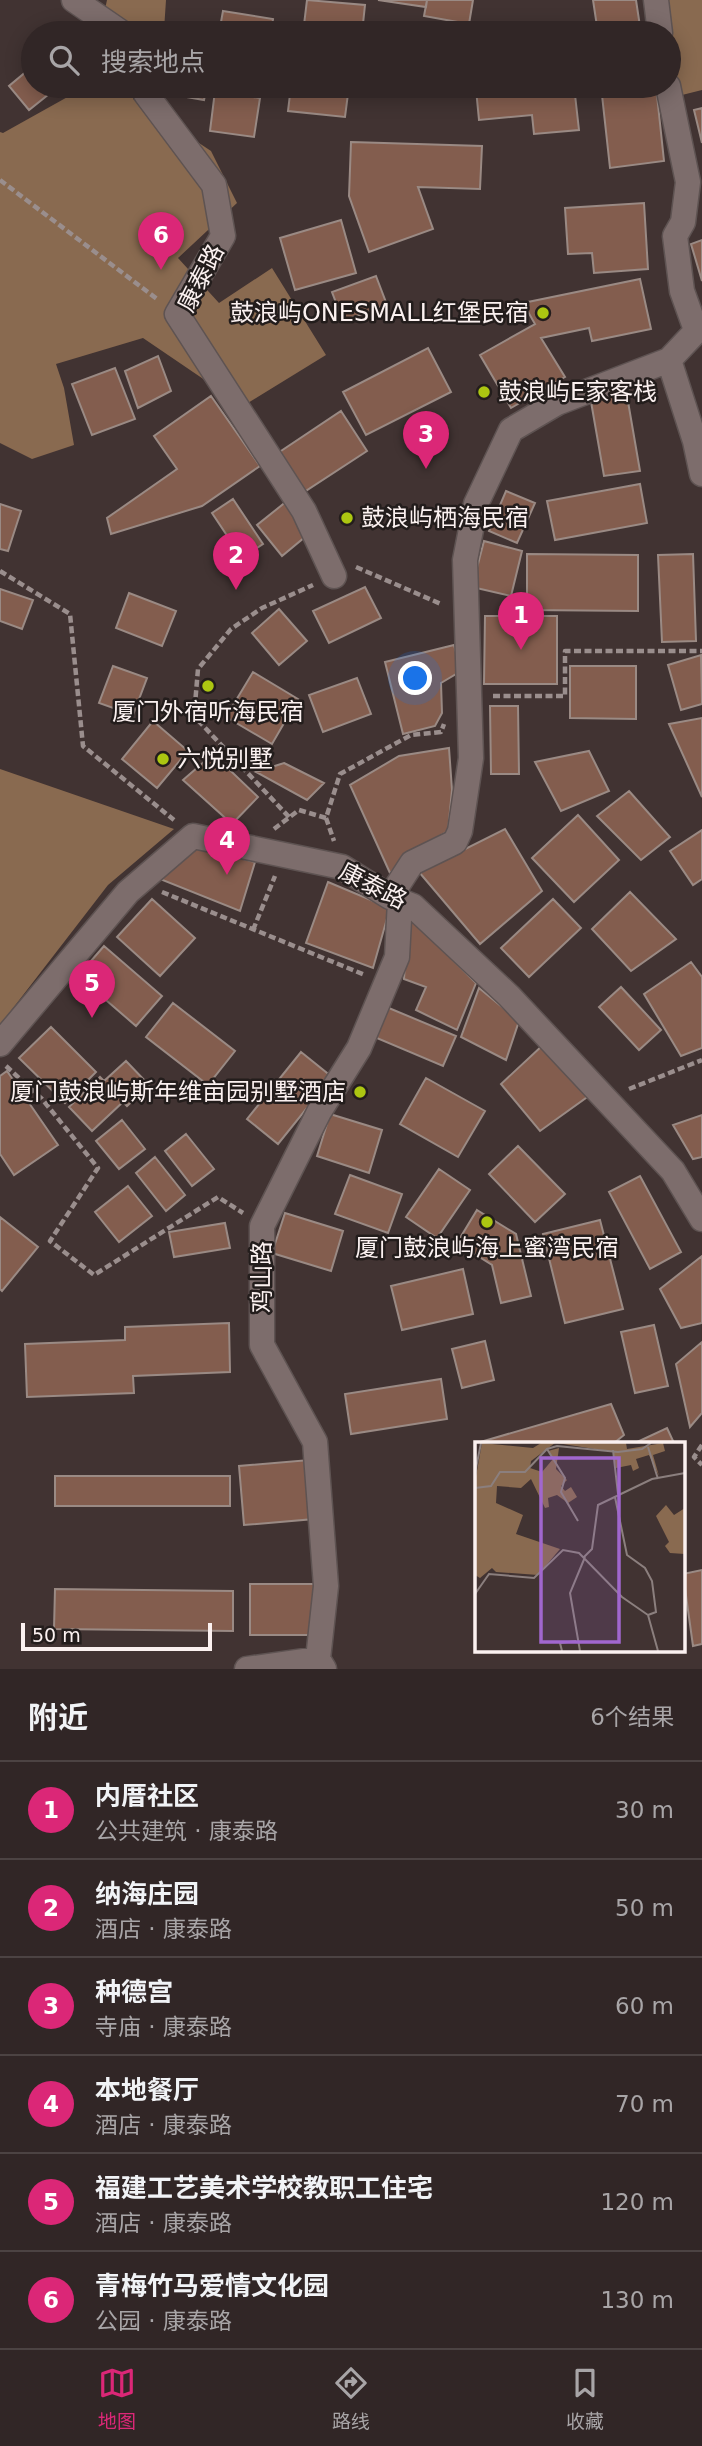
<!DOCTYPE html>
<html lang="zh">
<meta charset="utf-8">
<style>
:root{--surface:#312626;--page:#3d3232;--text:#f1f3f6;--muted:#a8a5a7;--line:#4c4343;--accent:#db2777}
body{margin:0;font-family:"DejaVu Sans","Noto Sans SC",sans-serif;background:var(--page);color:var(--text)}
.scale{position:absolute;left:21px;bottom:18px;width:191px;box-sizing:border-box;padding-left:7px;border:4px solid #fbf1f0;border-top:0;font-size:19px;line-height:24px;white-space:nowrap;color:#fbf1f0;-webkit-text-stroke:5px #231d1c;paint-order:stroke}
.you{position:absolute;left:416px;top:679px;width:24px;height:24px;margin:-18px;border:5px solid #fff;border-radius:50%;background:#1a73e8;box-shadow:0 0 0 10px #1a73e833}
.badge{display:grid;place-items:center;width:46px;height:46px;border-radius:50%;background:var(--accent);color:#fff;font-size:23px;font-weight:700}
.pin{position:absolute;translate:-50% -58px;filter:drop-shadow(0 2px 4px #0008)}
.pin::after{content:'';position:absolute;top:37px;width:24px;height:21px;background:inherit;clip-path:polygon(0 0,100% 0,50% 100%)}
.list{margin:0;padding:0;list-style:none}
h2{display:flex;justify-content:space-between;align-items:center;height:91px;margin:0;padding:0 28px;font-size:30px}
h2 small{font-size:23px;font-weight:400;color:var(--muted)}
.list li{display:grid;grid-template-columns:46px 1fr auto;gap:21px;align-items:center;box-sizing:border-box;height:98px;padding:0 28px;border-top:2px solid var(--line)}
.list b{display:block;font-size:26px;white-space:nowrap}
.list p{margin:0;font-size:23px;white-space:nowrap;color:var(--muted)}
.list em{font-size:23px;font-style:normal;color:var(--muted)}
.icon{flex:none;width:38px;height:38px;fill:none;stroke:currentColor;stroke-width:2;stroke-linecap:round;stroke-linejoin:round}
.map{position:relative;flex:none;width:702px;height:1669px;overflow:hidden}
.search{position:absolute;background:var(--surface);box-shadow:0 4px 18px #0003;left:21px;right:21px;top:21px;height:77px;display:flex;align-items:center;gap:18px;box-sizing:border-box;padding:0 24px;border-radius:38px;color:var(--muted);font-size:26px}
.sheet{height:679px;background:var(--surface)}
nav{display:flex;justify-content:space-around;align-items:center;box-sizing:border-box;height:98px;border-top:2px solid var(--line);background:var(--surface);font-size:19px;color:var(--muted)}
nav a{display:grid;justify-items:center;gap:4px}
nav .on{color:var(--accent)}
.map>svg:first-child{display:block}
</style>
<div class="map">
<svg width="702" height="1669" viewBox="0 0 702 1669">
<rect width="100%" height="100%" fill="#413332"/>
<path fill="#896a50" d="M107,0H166L164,30L158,33H90L104,14Z
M658,0H702V90L674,97L669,63V33Z
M79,86H137L133,99L211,151L237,203L178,258L219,303L272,268L326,355L243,406L143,338L56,364L64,388L74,445L32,459L0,443V132L3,133L80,90Z
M0,769L174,829L108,885L0,1025Z"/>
<path fill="#835d4e" stroke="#9a8a84" stroke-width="2" d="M307,0L365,5L362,33H303Z
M378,0H427L426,7Z
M427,0H473L469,24L424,16Z
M593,0H636L641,33H598Z
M223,11L273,19L271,33H219Z
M33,66V86H59L29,110L9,86Z
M160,86H207L204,100L158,92Z
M291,86H349L345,117L288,111Z
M512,86H574L579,130L534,134L532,115L479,120L476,89Z
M601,86H656L664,161L610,168Z
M215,91L260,98L254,137L210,131Z
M702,108V143L694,110Z
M351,142L482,146L480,189L418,187L433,229L369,252L349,196Z
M644,203L648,269L594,273L592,253L568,254L565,208Z
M341,220L356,273L295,290L280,238Z
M702,240V281L691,244Z
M376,276L387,305L343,321L332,292Z
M640,279L651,329L592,341L589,328L541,338L565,377L511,408L480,355L535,324L523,303Z
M428,348L451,392L366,435L343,392Z
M158,356L171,391L138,408L125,371Z
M115,368L135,419L92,435L72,384Z
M626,390L640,471L604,476L590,396Z
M211,396L260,466L202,506L111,534L107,518L177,469L154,436Z
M341,411L367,451L301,494L275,455Z
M640,484L647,523L555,540L547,501Z
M506,491L535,503L517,543L489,531Z
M292,497L317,527L282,556L257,525Z
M233,499L263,544L242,558L212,513Z
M0,504L21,511L8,551L0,549Z
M484,541L522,551L511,596L472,587Z
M527,554L638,555V611L527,610Z
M693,554L696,641L662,642L658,555Z
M365,587L381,618L329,643L313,611Z
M0,589L33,600L22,629L0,621Z
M129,593L176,611L162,646L116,628Z
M279,609L307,641L279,665L252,633Z
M485,616H557V684H484Z
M454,645L461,671L441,683L442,713L435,726L403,734L385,662Z
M701,655L702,704L681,710L668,665Z
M113,666L147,678L133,715L99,703Z
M570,666H636V719L570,718Z
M253,672L298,699L272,744L226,717Z
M357,678L371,714L323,732L309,695Z
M490,706H518L519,774H491Z
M702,718V797L669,724Z
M153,721L188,751L157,788L122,759Z
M449,748L452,790L448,831L419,848L390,873L350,785L399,756Z
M589,751L609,791L561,811L535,762Z
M213,754L258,797L232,824L183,780Z
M284,763L324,783L307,800L256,772Z
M629,791L670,837L641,860L597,816Z
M578,815L619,860L574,902L532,858Z
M505,829L542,891L480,944L419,872Z
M702,830V879L693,885L670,851Z
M198,847L255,862L240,911L160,879Z
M328,882L390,908L373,968L306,943Z
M630,892L676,939L631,971L592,929Z
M152,899L195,938L160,976L117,937Z
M553,899L581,928L529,977L501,948Z
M408,915L476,983L457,1030L416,1010L426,987L404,979Z
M104,946L162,996L136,1026L78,976Z
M691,962L702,977V1048L681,1056L644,994Z
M621,987L661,1030L639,1050L599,1007Z
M479,988L519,1021L506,1060L461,1037Z
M173,1003L235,1051L208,1085L146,1037Z
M384,1006L456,1036L443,1066L372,1036Z
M51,1027L96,1072L65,1103L19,1058Z
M543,1045L590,1095L540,1131L501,1084Z
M301,1052L332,1077L278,1144L247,1119Z
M126,1061L149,1085L127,1106L123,1102L92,1131L69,1107L100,1077L104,1081Z
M7,1071L58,1145L14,1175L0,1154V1076Z
M426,1078L485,1111L458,1157L400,1124Z
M330,1114L382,1130L369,1173L317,1156Z
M702,1115V1157L693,1159L673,1125Z
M122,1120L145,1149L119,1169L96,1141Z
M186,1134L214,1169L192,1186L165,1151Z
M518,1146L565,1194L535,1222L489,1174Z
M155,1157L185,1195L166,1211L136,1173Z
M439,1169L470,1190L437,1238L406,1217Z
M350,1175L402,1194L388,1233L335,1214Z
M640,1176L681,1252L650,1269L609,1192Z
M128,1186L152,1216L119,1242L95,1212Z
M477,1210L516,1234L531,1296L501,1303L492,1265L457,1243Z
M285,1213L343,1231L331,1271L272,1253Z
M0,1217L38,1247L2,1291L0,1289Z
M600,1220L623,1309L565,1323L543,1234Z
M225,1223L230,1248L174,1257L169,1232Z
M702,1256V1323L681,1328L660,1289Z
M463,1269L473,1314L402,1330L391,1286Z
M229,1323L230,1372L133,1376L134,1393L27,1397L25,1344L125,1340V1327Z
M654,1325L668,1386L635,1393L621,1332Z
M485,1341L494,1380L462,1388L452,1349Z
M702,1342V1413L690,1427L676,1364Z
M441,1379L447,1419L351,1434L345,1394Z
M611,1404L624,1435L614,1443H477Z
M667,1428L674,1443H635Z
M309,1460L314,1519L244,1525L239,1466Z
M55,1476H230V1506H55Z
M702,1570V1644L693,1646L683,1574Z
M250,1584H315V1635H250Z
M55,1589L233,1591V1631L54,1629Z"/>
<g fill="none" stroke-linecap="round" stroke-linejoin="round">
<g stroke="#5e5352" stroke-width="27">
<path id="street" d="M74,0L122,33
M656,0L660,33
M144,86L146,94L214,185L223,236L177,314L304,511L334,576
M668,86L688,182L683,222L675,236L682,291L696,330
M669,360L695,441L702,474
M390,897L412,863L455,842L460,831L471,758L465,560L476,504L511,430L557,403L669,360L702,325
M0,1044L128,892L193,836L342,867L390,897L413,906L509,996L673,1171L702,1219
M247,1669L318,1659
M324,1669L318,1659L326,1586L315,1442L262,1345V1226L319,1112L359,1048L397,957L400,901"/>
</g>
<path stroke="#9a8e8d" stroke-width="4.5" stroke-dasharray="7 3.5" stroke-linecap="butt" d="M0,180L157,299
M356,567L441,604
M0,571L70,614L83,746L174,820
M493,696H565V651H702
M289,817L194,716L198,669L231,629L262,608L313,585
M326,818L334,841
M274,829L299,810L326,818L340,774L411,735L441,732L444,724
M162,892L365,975
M253,930L275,876
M6,1066L42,1099L98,1168L50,1241L94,1275L218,1197L243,1213
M629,1089L702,1060
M702,1445L694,1457L702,1465"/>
<use href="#street" stroke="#7d6d6c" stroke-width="24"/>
</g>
<g fill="#acc611" stroke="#231d1c" stroke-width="2.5">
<circle cx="543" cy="313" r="7"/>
<circle cx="484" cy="392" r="7"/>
<circle cx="347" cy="518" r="7"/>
<circle cx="208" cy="686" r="7"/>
<circle cx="163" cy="759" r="7"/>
<circle cx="360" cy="1092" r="7"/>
<circle cx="487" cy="1222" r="7"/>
</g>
<g text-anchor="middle" stroke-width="5" stroke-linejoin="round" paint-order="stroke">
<g font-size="24" fill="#fbf1f0" stroke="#231d1c">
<text transform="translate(201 278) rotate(-63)" y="8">康泰路</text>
<text transform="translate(373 886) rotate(27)" y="8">康泰路</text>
<text transform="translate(262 1277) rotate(-90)" y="8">鸡山路</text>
</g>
<g font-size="24" fill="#fbf1f0" stroke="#231d1c" text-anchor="start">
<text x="529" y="321" text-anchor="end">鼓浪屿ONESMALL红堡民宿</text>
<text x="498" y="400">鼓浪屿E家客栈</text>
<text x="361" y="526">鼓浪屿栖海民宿</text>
<text x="208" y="720" text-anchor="middle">厦门外宿听海民宿</text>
<text x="177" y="767">六悦别墅</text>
<text x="346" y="1100" text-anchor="end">厦门鼓浪屿斯年维亩园别墅酒店</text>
<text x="487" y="1256" text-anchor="middle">厦门鼓浪屿海上蜜湾民宿</text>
</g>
</g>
<g transform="translate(475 1442)">
<rect width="210" height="210" fill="#413332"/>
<path d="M7,1L58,6L66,1H80L56,19L55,26L67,30L78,17L73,9L84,6L81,27L92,38L86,44L90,49L96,45L102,55L93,61L82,53L73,56L74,65L70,66L56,37L46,46L22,44L21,61L48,73L41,92L85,107L63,133L21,130L17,126L5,136L0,133V40ZM82,1H151L152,7L188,1L190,9L178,13L184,34L174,13L161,17L164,26L158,29L156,23L141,26L138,10ZM191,63L199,73L210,66V112L195,111L190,104L194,100L181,74Z" fill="#896a50"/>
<path fill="none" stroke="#8b7f7e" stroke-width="2" d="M173,5L183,37M72,7L90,36L86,50L103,79M138,8L143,52M0,31L6,1M0,46L16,44L25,30H50L72,7L82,4L143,10L167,7L176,1M140,55L152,113L170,126L177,139L181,170L173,173M109,115L117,107L123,63L177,37L210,31M0,152L14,132L59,136L88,108L104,111L147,155L173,173L183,209M87,209L85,201L101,199M105,209L95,151L110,115"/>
<path fill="#a167ce" fill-opacity="0.15" stroke="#a167ce" stroke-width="3.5" d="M66,16H144V200H66Z"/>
<rect width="210" height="210" fill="none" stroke="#fbf1f0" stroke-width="3.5"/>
</g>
</svg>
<div class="scale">50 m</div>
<div class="you"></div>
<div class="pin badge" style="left:521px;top:650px">1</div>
<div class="pin badge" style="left:236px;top:590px">2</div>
<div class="pin badge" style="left:426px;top:469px">3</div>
<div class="pin badge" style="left:227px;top:875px">4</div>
<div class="pin badge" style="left:92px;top:1018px">5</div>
<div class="pin badge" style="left:161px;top:270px">6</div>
<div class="search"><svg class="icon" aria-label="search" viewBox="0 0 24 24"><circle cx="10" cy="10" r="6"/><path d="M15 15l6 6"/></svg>搜索地点</div>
</div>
<section class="sheet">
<h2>附近<small>6个结果</small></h2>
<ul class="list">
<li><span class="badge">1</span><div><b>内厝社区</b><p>公共建筑 · 康泰路</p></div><em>30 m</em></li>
<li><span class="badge">2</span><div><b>纳海庄园</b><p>酒店 · 康泰路</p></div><em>50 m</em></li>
<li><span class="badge">3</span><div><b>种德宫</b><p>寺庙 · 康泰路</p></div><em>60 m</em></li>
<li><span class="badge">4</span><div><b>本地餐厅</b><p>酒店 · 康泰路</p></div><em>70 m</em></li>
<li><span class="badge">5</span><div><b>福建工艺美术学校教职工住宅</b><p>酒店 · 康泰路</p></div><em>120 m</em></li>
<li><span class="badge">6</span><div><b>青梅竹马爱情文化园</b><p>公园 · 康泰路</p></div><em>130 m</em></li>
</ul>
</section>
<nav>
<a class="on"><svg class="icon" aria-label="map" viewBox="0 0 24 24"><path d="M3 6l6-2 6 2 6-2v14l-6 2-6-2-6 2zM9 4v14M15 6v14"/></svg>地图</a>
<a><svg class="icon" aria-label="directions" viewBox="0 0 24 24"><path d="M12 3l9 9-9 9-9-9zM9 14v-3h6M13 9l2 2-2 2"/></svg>路线</a>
<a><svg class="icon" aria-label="saved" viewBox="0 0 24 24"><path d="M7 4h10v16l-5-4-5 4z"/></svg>收藏</a>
</nav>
